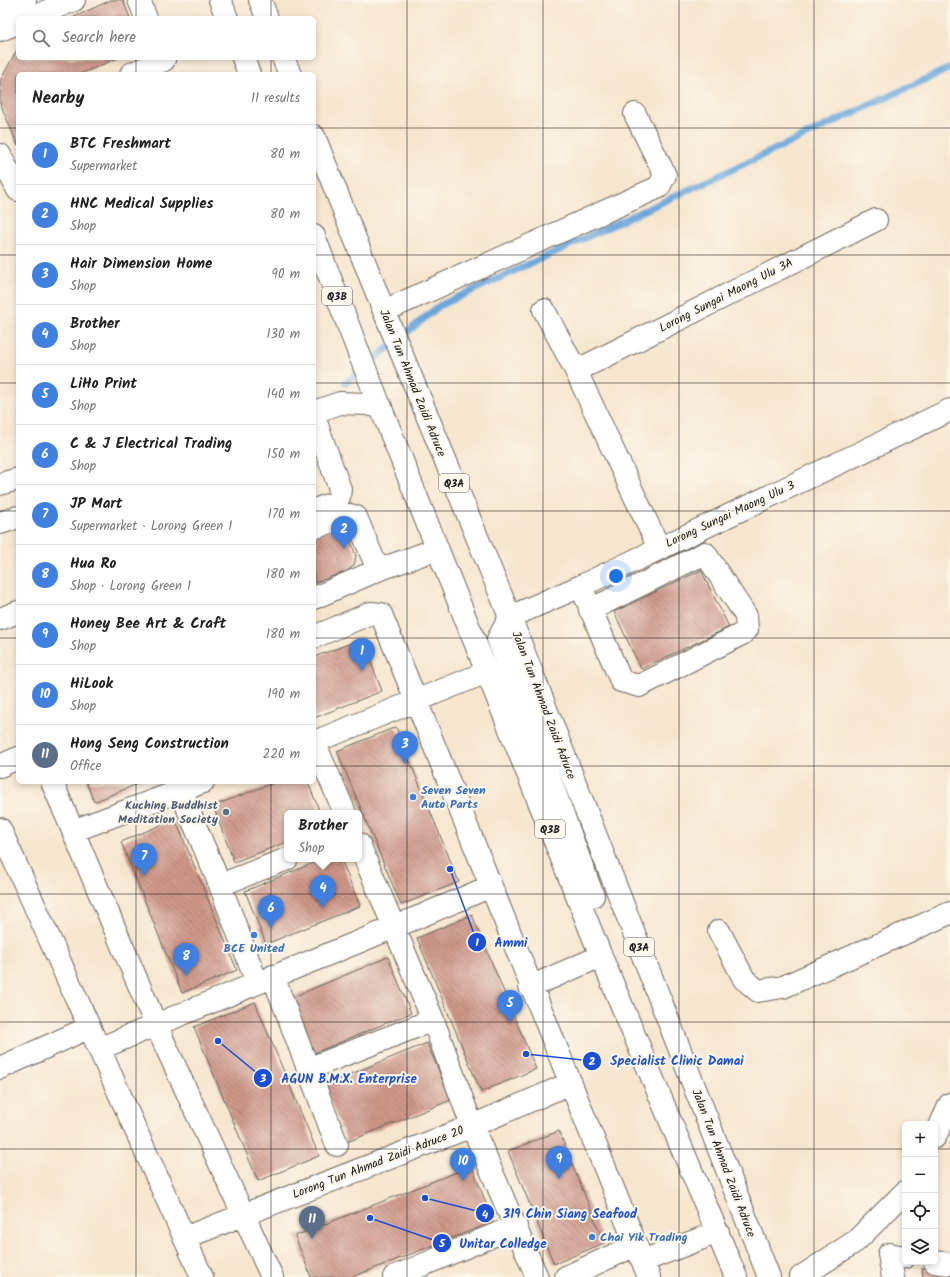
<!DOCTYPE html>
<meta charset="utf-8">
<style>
:root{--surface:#fff;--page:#f2f2f2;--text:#222;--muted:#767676;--line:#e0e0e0;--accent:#7c3aed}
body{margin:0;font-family:Kalam,sans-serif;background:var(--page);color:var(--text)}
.controls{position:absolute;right:12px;bottom:12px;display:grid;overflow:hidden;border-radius:6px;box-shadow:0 2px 6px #0003}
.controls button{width:36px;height:36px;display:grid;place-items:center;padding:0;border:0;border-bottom:1px solid var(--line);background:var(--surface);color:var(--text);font:20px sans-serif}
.you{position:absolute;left:616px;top:576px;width:14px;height:14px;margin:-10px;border:3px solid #fff;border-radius:50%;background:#1a73e8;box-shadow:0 0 0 6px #1a73e833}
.badge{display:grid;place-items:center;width:26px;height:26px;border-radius:50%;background:var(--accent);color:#fff;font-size:13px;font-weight:700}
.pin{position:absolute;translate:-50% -33px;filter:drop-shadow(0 1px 2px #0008)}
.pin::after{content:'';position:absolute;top:21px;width:14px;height:12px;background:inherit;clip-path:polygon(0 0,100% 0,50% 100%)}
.popup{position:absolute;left:284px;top:810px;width:78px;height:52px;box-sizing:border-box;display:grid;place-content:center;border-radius:6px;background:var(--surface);filter:drop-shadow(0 1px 3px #0005);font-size:13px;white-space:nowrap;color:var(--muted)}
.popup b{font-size:15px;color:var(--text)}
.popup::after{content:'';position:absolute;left:50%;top:100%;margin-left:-8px;border:8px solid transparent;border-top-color:var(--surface)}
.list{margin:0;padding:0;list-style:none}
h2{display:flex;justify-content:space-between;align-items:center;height:52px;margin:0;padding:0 16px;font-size:17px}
h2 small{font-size:13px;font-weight:400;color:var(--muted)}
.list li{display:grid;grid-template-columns:26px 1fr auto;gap:12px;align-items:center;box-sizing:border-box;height:60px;padding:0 16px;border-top:1px solid var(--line)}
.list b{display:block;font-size:15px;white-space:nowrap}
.list p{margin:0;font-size:13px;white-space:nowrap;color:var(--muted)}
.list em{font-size:13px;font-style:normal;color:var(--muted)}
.icon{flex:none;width:22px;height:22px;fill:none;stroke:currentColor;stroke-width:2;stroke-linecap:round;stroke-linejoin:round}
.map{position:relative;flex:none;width:950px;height:1277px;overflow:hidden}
.search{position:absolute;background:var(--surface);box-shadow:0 2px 6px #0003;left:16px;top:16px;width:300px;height:44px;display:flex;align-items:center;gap:10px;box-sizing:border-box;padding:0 14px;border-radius:6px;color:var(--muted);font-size:15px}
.panel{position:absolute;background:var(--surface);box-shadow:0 2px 6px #0003;left:16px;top:72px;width:300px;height:712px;border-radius:6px}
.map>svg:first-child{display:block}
</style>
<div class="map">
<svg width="950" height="1277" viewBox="0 0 950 1277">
<defs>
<pattern id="building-back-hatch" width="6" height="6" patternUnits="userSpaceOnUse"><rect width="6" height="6" fill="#ce9789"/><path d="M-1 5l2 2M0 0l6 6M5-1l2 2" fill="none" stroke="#a67a6f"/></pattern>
</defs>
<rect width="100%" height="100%" fill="#fbf7ec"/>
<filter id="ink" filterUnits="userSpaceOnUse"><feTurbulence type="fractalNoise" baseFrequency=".025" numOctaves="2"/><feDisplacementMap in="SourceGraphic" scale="8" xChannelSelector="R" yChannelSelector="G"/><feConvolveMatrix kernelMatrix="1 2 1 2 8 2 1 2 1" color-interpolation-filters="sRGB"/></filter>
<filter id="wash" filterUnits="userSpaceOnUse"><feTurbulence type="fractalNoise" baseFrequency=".012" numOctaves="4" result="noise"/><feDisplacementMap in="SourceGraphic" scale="16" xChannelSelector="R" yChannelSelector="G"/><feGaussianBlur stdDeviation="0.9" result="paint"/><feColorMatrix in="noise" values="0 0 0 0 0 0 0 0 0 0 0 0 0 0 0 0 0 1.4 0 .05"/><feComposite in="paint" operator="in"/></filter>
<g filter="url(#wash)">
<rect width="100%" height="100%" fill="#f6e6ce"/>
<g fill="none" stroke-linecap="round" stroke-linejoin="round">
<path stroke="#6aa6db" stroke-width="7" d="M346,383L439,306L950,68"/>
</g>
<g id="blocks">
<path fill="url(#building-back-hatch)" d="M111,0H123L130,18H72Z
M18,48V58H118L80,74H18V146L0,103V81Z
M345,524L356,556L354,565L347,571L314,583V536Z
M701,570L729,627L641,669L614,612Z
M362,639L382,691L314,718V657Z
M396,727L459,882L401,905L337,751Z
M86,782H142L94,802Z
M276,782H308L320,813H287V842L234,862L213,806Z
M175,819L237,970L182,993L121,842Z
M323,859H341L360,906L266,944L245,891Z
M472,915L536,1069L481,1092L417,938Z
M388,957L411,1013L309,1055L286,1000Z
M255,1002L319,1156L258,1181L194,1027Z
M427,1043L451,1100L347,1142L324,1085Z
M559,1131L604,1243L554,1264L508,1151Z
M472,1166L493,1222L352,1277H311L295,1236Z
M922,1268L950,1273V1277H923Z"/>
</g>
</g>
<g filter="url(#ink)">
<use href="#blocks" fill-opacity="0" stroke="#68635a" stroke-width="1"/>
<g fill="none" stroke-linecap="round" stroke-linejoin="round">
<g stroke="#68635a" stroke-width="24">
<path id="minor" d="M139,0L146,18
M0,11L25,0
M30,18L74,0
M0,30L18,23
M131,74L164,60
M0,155L18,190
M544,310L576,371L659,548
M384,311L659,187L665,175L635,114
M576,371L876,220
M314,412L340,403L367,404L381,407
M314,417L340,489L339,497L336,502L314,510
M0,484L18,479
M0,523L18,517
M314,528L350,515L356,517L378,570
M581,586L621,681L639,686L742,634L747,629L746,616L705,553L590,610
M314,598L378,570L437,549
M510,617L581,586L950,410
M0,619L18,612
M314,637L371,613L381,614L649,1277
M314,742L487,672
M314,742L345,813
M0,766L18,758
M52,782L156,1025L272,1277
M180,790L220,885L257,983
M0,829L202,1277
M73,831L203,782
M359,844L433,1020L472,1126L537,1277
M220,885L287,859
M719,931L744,979L758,991L783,987L950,913
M273,976L337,1145
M530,987L601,956
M99,1049C229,993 361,943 491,886
M0,1068L88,1028
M308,1069L433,1020
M935,1137L950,1104
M184,1238L472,1126L571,1083
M643,1261L718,1232
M935,1262L950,1264
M394,1277L516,1226
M566,1277L636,1245
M801,1277L856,1241L905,1192
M893,1277L889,1254L905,1257"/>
</g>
<g stroke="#68635a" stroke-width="24">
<path id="major" d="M220,0L227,18
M260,0L267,18
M243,58L249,74
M283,58L290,74
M314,136L384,311L510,617L769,1277
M314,236L360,356L601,956L736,1277
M510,617L498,639L593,896"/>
</g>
<use href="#minor" stroke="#fff" stroke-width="22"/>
<use href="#major" stroke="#fff" stroke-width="22"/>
</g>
</g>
<path fill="none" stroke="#1c1c1c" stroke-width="1" stroke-opacity="0.55" d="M136,0V18M271,0V18M407,0V1277M543,0V1277M679,0V1277M814,0V1277M136,58V74M271,58V74M0,128H18M314,128H950M0,255H18M314,255H950M0,383H18M314,383H950M0,511H18M314,511H950M0,638H18M314,638H950M0,766H18M314,766H950M136,782V1277M271,782V1277M0,894H950M0,1022H950M0,1149H905M935,1149H950"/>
<g fill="#3f7fe0" stroke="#fbf7ec" stroke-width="1.5">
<circle cx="413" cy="797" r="4"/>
<circle cx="254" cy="935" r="4"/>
<circle cx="592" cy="1237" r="4"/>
</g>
<circle fill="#5c6f8a" stroke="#fbf7ec" stroke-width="1.5" cx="226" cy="812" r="4"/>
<g text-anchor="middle" stroke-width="4" stroke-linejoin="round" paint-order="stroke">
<g fill="#fbf7ec" stroke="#5f5e5a" stroke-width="1">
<rect x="322" y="287" width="30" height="18" rx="3"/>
<rect x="439" y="474" width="30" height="18" rx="3"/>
<rect x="535" y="820" width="30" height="18" rx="3"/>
<rect x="624" y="938" width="30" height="18" rx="3"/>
</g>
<g font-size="11" font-weight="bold" fill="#1c1c1c">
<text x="337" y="300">Q3B</text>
<text x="454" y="487">Q3A</text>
<text x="550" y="833">Q3B</text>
<text x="639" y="951">Q3A</text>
</g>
<g font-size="12" fill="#1c1c1c" stroke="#fbf7ec">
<text transform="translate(726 295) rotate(-27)" y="4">Lorong Sungai Maong Ulu 3A</text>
<text transform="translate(413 383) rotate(68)" y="4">Jalan Tun Ahmad Zaidi Adruce</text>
<text transform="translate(730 514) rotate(-25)" y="4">Lorong Sungai Maong Ulu 3</text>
<text transform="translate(544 705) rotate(69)" y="4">Jalan Tun Ahmad Zaidi Adruce</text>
<text transform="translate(378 1162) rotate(-21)" y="4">Lorong Tun Ahmad Zaidi Adruce 20</text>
<text transform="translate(724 1163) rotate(69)" y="4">Jalan Tun Ahmad Zaidi Adruce</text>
</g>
<g font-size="12" font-weight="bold" fill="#366cbe" stroke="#fbf7ec" text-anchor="start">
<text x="421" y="794">Seven Seven<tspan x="421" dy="14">Auto Parts</tspan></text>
<text x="254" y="952" text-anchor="middle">BCE United</text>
<text x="600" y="1241">Chai Yik Trading</text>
</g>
<g font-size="12" font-weight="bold" fill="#4e5e75" stroke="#fbf7ec" text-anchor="end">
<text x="218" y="809">Kuching Buddhist<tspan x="218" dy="14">Meditation Society</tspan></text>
</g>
</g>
<path fill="none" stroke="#1d4ed8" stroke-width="1.5" d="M450 869L477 942M526 1054L592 1061M218 1041L263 1078M425 1198L485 1213M370 1218L442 1243"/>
<g fill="#1d4ed8" stroke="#fbf7ec" stroke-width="1.5">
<circle cx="450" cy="869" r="4"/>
<circle cx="526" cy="1054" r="4"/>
<circle cx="218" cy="1041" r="4"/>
<circle cx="425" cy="1198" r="4"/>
<circle cx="370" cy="1218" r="4"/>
<circle cx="477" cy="942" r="10"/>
<circle cx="592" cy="1061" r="10"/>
<circle cx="263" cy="1078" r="10"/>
<circle cx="485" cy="1213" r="10"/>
<circle cx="442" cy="1243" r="10"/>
</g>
<g font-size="12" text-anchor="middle" font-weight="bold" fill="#fff">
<text x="477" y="946">1</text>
<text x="592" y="1065">2</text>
<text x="263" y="1082">3</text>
<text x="485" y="1218">4</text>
<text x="442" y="1247">5</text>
</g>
<g font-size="13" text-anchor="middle" font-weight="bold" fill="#1d4ed8" stroke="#fbf7ec" stroke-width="4" stroke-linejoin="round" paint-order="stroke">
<text x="511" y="947">Ammi</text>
<text x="677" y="1065">Specialist Clinic Damai</text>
<text x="349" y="1083">AGUN B.M.X. Enterprise</text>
<text x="570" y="1218">319 Chin Siang Seafood</text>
<text x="503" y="1248">Unitar Colledge</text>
</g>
</svg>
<div class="controls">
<button>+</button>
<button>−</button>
<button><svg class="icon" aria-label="locate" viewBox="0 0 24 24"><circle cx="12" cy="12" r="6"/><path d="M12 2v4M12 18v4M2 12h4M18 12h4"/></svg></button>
<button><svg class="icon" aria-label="layers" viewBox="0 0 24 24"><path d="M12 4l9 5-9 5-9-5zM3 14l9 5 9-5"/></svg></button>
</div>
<div class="you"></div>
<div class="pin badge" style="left:362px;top:671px;background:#3f7fe0">1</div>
<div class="pin badge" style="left:344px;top:549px;background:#3f7fe0">2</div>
<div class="pin badge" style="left:405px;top:764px;background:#3f7fe0">3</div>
<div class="pin badge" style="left:323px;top:908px;background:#3f7fe0">4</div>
<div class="popup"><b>Brother</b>Shop</div>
<div class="pin badge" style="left:510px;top:1023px;background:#3f7fe0">5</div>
<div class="pin badge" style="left:271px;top:928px;background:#3f7fe0">6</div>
<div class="pin badge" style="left:144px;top:876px;background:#3f7fe0">7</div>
<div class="pin badge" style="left:186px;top:976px;background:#3f7fe0">8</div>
<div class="pin badge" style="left:559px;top:1179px;background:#3f7fe0">9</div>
<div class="pin badge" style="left:463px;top:1181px;background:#3f7fe0">10</div>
<div class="pin badge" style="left:312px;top:1239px;background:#5c6f8a">11</div>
<div class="search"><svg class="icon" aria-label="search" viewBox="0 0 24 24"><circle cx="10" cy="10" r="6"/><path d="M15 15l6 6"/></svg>Search here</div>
<section class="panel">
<h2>Nearby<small>11 results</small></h2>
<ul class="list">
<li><span class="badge" style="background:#3f7fe0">1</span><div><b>BTC Freshmart</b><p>Supermarket</p></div><em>80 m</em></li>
<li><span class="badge" style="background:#3f7fe0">2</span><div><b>HNC Medical Supplies</b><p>Shop</p></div><em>80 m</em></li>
<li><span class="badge" style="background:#3f7fe0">3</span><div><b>Hair Dimension Home</b><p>Shop</p></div><em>90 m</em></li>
<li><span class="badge" style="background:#3f7fe0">4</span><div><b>Brother</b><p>Shop</p></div><em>130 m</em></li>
<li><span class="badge" style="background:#3f7fe0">5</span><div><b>LiHo Print</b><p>Shop</p></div><em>140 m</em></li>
<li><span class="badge" style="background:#3f7fe0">6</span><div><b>C &amp; J Electrical Trading</b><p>Shop</p></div><em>150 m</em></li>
<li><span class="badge" style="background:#3f7fe0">7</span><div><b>JP Mart</b><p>Supermarket · Lorong Green 1</p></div><em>170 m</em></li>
<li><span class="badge" style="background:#3f7fe0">8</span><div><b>Hua Ro</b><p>Shop · Lorong Green 1</p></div><em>180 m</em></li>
<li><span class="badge" style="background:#3f7fe0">9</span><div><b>Honey Bee Art &amp; Craft</b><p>Shop</p></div><em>180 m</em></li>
<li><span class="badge" style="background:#3f7fe0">10</span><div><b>HiLook</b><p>Shop</p></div><em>190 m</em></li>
<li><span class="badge" style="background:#5c6f8a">11</span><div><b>Hong Seng Construction</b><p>Office</p></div><em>220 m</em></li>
</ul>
</section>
</div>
